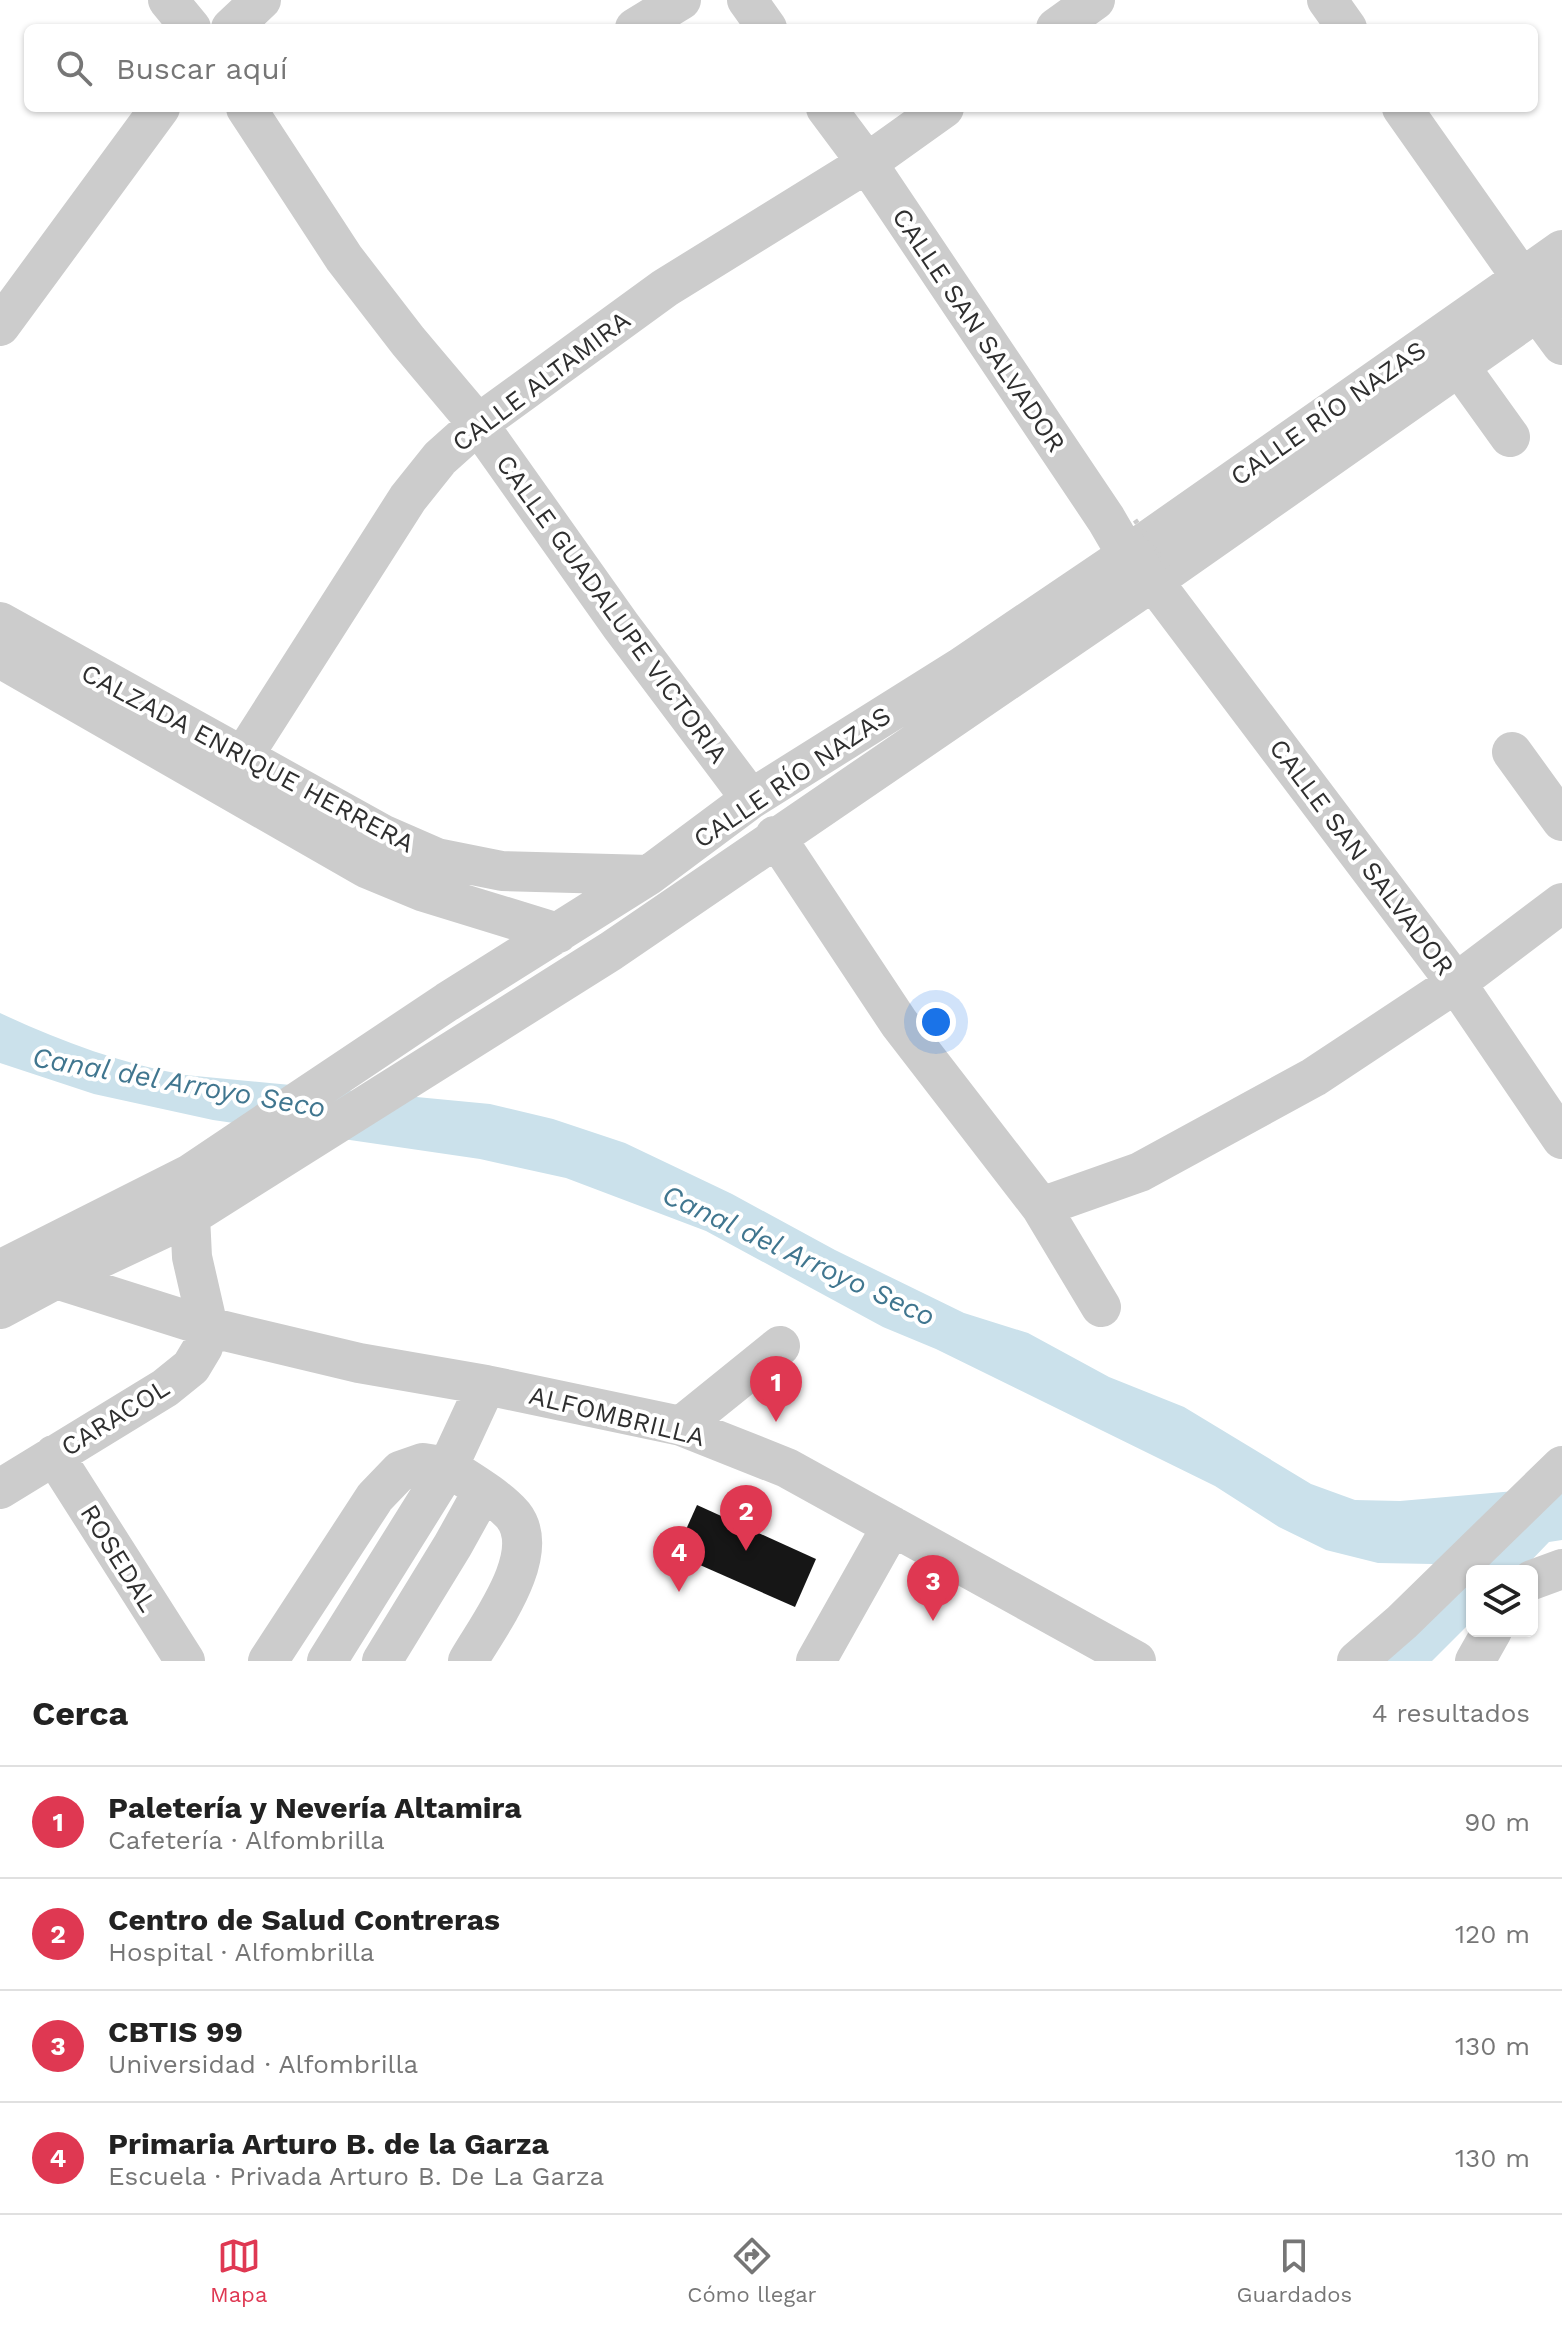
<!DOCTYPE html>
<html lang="es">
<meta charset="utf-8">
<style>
:root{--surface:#fff;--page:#f6f6f6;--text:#222;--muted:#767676;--line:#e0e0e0;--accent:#df3852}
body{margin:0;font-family:"Work Sans",sans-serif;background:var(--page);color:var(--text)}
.controls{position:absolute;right:24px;bottom:24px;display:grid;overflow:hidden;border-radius:12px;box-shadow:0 2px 6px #0004}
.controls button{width:72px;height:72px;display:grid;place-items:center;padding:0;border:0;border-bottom:2px solid var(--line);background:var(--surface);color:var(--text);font:40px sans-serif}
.you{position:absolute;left:936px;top:1022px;width:28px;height:28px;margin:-20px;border:6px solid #fff;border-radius:50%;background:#1a73e8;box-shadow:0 0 0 12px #1a73e833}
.badge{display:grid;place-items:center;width:52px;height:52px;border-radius:50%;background:var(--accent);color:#fff;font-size:26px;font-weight:700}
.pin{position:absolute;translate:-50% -66px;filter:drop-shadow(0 2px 4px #0008)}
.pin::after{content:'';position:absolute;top:42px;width:28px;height:24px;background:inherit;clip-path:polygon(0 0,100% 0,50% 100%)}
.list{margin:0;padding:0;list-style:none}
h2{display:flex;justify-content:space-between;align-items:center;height:104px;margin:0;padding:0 32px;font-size:34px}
h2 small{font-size:26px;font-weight:400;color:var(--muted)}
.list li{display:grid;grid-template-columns:52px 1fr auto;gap:24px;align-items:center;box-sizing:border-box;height:112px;padding:0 32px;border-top:2px solid var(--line)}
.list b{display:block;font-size:30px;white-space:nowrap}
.list p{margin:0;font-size:26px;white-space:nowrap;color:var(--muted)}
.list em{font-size:26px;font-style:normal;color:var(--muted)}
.icon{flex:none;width:44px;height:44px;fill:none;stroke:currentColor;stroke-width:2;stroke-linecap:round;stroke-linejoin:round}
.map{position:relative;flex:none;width:1562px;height:1661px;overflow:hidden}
.search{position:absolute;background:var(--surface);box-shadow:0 2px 6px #0004;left:24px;right:24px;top:24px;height:88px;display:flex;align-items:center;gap:20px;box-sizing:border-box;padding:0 28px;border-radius:12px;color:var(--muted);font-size:30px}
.sheet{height:552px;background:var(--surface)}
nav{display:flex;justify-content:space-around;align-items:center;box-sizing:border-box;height:112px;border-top:2px solid var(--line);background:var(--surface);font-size:22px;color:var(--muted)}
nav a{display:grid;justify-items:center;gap:4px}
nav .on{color:var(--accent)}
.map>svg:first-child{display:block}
</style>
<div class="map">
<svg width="1562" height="1661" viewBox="0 0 1562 1661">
<rect width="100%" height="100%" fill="#fff"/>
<path fill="#cbe1eb" d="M0,1013C60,1041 119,1063 185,1075L490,1104L553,1119L625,1143L732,1194L835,1250L964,1313L1028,1333L1109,1377L1184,1407L1311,1484L1355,1500L1400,1501L1562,1487V1540L1549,1542L1521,1571H1482L1487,1565L1378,1563L1326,1550L1279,1527L1215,1486L936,1349L883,1327L706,1231L566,1178L480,1159L213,1120L94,1094L0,1063Z
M1472,1579V1621L1432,1661H1384Z"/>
<path fill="#161616" d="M697,1505L816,1559L795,1607L675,1554Z"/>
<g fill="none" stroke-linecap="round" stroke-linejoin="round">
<path stroke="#ccc" stroke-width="40" d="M168,0L191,28
M747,0L767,28
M1327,0L1347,28
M231,28L261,0
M635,28L681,0
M1056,28L1095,0
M246,108L344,258L408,341L478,424L621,626L751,799
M826,108L867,163L1106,519L1127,555
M1402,108L1521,277
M1537,311L1562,345
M0,326L160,108
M1459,366L1510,437
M1153,581L1456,983L1562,1139
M0,622L382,834L437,858L502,871L649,875
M0,658L366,868L424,892L558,933
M1512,752L1562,821
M242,758L408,498L440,458L478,424L665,288L867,163L944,108
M775,836L899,1023L1041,1207L1101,1307
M1041,1207L1140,1172L1314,1077L1456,983L1562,903
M0,1270L190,1174L447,1002L649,875L751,799L960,668L1127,555L1562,250
M46,1273L56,1279L208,1327L359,1363L486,1385L681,1426L787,1468L1136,1661
M0,1309L56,1279L190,1216L611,951L1153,581L1562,294
M681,1426L780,1346
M54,1455L185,1661
M0,1489L165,1388L191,1367L203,1347L208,1327L192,1257L190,1216
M1532,1580L1562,1569
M268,1661L375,1497L400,1471L423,1463L448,1467L486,1385
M327,1661L448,1467C469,1481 496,1496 513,1515C544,1554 488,1626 468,1661
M382,1661L453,1545L483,1491
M816,1661L892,1526
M1357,1661L1402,1622L1562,1466
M1475,1661L1492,1631"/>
<path stroke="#ccc" stroke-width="5" stroke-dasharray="4 4" stroke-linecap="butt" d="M1135,520L1171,572"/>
</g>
<g text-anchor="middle" stroke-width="8" stroke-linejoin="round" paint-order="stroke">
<g font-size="26" fill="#2f2f2f" stroke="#fff">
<text transform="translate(979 330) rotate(56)" y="9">CALLE SAN SALVADOR</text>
<text transform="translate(541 381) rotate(-37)" y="9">CALLE ALTAMIRA</text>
<text transform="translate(1328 413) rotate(-35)" y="9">CALLE RÍO NAZAS</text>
<text transform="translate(612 609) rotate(54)" y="9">CALLE GUADALUPE VICTORIA</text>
<text transform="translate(248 758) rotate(28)" y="9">CALZADA ENRIQUE HERRERA</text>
<text transform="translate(792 777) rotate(-34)" y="9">CALLE RÍO NAZAS</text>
<text transform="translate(1362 857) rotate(53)" y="9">CALLE SAN SALVADOR</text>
<text transform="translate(617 1416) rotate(14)" y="9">ALFOMBRILLA</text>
<text transform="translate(115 1417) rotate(-32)" y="9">CARACOL</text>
<text transform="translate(119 1558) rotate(58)" y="9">ROSEDAL</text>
</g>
<g font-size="28" font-style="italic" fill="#40768f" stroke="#fff">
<text transform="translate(179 1082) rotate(10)" y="10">Canal del Arroyo Seco</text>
<text transform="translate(799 1255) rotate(25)" y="10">Canal del Arroyo Seco</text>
</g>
</g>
</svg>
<div class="controls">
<button><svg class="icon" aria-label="layers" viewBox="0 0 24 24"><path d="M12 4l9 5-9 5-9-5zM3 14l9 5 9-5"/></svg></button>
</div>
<div class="you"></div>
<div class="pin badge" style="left:776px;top:1422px">1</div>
<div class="pin badge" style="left:746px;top:1551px">2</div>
<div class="pin badge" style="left:933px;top:1621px">3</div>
<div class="pin badge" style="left:679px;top:1592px">4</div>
<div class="search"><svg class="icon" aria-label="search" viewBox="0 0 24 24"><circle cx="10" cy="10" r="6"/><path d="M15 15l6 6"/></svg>Buscar aquí</div>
</div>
<section class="sheet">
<h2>Cerca<small>4 resultados</small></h2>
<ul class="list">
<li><span class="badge">1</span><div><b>Paletería y Nevería Altamira</b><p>Cafetería · Alfombrilla</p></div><em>90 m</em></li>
<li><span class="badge">2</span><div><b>Centro de Salud Contreras</b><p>Hospital · Alfombrilla</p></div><em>120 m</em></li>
<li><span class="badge">3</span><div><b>CBTIS 99</b><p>Universidad · Alfombrilla</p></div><em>130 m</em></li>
<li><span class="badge">4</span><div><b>Primaria Arturo B. de la Garza</b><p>Escuela · Privada Arturo B. De La Garza</p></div><em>130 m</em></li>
</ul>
</section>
<nav>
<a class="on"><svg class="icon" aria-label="map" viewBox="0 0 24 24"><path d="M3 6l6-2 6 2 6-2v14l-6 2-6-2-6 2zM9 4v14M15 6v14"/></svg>Mapa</a>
<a><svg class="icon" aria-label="directions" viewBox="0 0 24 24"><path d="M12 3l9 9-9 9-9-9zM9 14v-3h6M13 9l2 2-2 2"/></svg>Cómo llegar</a>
<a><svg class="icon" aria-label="saved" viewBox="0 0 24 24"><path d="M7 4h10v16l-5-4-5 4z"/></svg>Guardados</a>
</nav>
